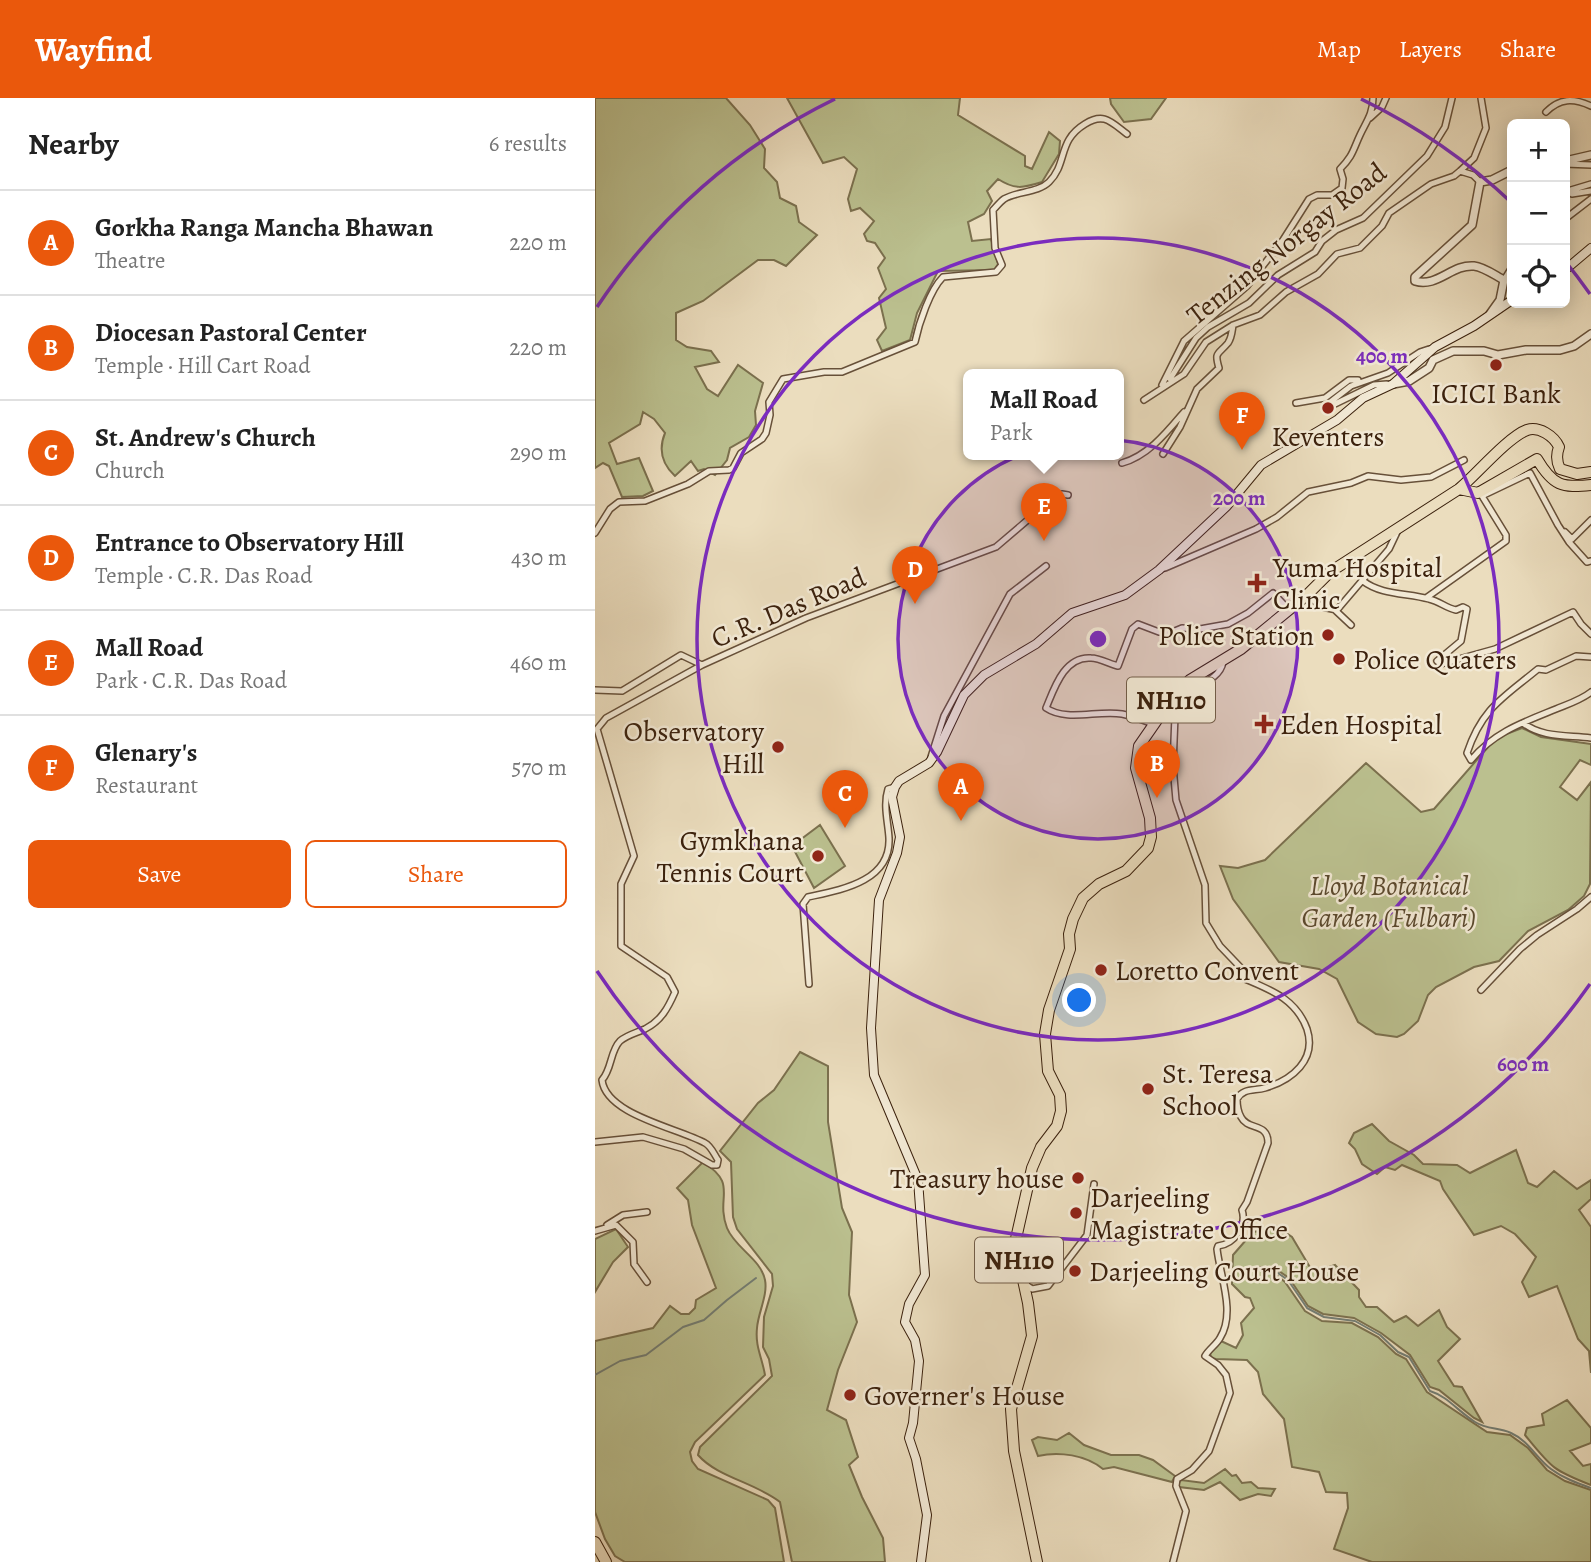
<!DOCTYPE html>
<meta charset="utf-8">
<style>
:root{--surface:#fff;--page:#f2f2f2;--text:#222;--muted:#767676;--line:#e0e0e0;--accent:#ea580c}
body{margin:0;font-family:Alegreya,serif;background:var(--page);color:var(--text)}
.controls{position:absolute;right:21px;top:21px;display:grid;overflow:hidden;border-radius:10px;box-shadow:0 4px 18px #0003}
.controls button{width:63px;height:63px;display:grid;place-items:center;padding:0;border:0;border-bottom:2px solid var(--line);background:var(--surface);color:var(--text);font:35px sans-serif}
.you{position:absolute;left:485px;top:903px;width:24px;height:24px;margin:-18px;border:5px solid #fff;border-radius:50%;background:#1a73e8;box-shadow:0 0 0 10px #1a73e833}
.badge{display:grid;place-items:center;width:46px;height:46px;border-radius:50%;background:var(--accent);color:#fff;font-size:23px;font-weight:700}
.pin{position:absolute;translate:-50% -58px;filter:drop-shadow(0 2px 4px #0008)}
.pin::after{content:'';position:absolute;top:37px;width:24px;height:21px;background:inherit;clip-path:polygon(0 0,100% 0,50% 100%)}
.popup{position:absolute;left:368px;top:271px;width:161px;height:91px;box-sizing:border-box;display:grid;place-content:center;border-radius:10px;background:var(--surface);filter:drop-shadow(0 2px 5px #0005);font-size:23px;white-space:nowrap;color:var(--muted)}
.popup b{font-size:26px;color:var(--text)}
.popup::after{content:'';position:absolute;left:50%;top:100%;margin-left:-14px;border:14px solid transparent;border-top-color:var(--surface)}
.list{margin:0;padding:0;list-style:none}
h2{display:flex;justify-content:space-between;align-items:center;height:91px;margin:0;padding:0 28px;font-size:30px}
h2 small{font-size:23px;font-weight:400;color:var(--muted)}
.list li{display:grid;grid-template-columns:46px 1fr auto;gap:21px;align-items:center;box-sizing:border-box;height:105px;padding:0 28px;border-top:2px solid var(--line)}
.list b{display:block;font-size:26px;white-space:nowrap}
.list p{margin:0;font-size:23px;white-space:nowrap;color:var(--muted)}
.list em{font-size:23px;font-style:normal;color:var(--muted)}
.actions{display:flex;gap:14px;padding:21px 28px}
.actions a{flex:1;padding:16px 0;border:2px solid var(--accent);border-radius:10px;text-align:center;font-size:24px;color:var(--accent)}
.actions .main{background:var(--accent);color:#fff}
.icon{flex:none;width:38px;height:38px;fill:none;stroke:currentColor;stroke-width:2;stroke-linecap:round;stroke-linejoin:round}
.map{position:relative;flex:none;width:996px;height:1464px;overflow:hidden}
header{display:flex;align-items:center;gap:42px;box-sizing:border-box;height:98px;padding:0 35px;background:var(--accent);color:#fff}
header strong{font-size:33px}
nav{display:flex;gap:38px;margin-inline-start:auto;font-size:24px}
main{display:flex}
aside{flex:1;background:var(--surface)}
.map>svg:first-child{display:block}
</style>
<header>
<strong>Wayfind</strong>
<nav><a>Map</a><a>Layers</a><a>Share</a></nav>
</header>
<main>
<aside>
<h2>Nearby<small>6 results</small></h2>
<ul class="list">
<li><span class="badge">A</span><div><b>Gorkha Ranga Mancha Bhawan</b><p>Theatre</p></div><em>220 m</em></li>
<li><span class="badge">B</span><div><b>Diocesan Pastoral Center</b><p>Temple · Hill Cart Road</p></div><em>220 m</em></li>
<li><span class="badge">C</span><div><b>St. Andrew's Church</b><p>Church</p></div><em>290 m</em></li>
<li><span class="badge">D</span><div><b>Entrance to Observatory Hill</b><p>Temple · C.R. Das Road</p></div><em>430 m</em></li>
<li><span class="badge">E</span><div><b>Mall Road</b><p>Park · C.R. Das Road</p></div><em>460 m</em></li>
<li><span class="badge">F</span><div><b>Glenary's</b><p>Restaurant</p></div><em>570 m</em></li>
</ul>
<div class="actions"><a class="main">Save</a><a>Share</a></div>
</aside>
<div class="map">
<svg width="996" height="1464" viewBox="0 0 996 1464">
<rect width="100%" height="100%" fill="#ebddbe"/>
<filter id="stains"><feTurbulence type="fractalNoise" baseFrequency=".00286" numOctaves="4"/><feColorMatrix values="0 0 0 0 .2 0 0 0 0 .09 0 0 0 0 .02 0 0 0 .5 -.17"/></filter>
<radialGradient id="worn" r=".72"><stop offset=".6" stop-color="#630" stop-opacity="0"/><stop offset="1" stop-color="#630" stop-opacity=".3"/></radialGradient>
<path fill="#bbc08f" stroke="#7b704e" stroke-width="2" d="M0,0H131L155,27L170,51L169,70L182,84L185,100L201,108L204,124L222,137L191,168L179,162H163L108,203L81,215V242L92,249L116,253L124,264L100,269L112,291L123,298L143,267L168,285L160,313L161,327L154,339L135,350L132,362L120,377L109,371L103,373L96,363L80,378C67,366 63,352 70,335L59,321L48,314L45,326L14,345L22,366L44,360L58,393L48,398L27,399L14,368L8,365L0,370Z
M192,0H365L363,17L430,58V68L437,71L454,34L465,43L464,56L447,84C428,90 420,92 403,81L392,93L397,103L389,116L373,124L377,143L396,141L403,166L399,172L343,173L322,215L315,242L287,253L282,242L291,230L284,200L291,191L283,170L290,160L280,145L272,143L269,136L279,123L265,110L256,113L253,101L262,71L249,59L228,65Z
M515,0H571L556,21L529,24L516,6Z
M927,630L946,639L996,646V667L985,662L965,689L982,702L996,684L995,786L989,798L973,812L933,833L904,863L879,869L841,889L833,897L823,923L809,936L802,939L781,936L763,924L742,881L724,871L684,864L638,801L625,768L643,770L670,762L771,665L826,714L839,711L901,640Z
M225,727L250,768L219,790L197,748Z
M205,954L233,968V1024L247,1110L257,1134L254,1197L262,1224L243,1272L232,1312L251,1322L263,1359L254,1367L267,1399L288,1440L290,1464H197L185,1404C161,1385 122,1379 103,1357L105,1349L177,1278L174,1261L168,1249L169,1219L178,1188L177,1176L142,1131L138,1119L136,1064L125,1053L163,1005L179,992Z
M777,1026L794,1043L819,1057L828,1066L862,1067L875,1075L921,1052L933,1085L942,1089L959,1073L982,1091L996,1082V1101L984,1112L996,1129V1275L994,1253L983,1241L962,1188L934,1199L927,1184L941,1159L920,1136L906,1128L879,1137L848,1091L845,1083L807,1067L800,1072L790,1069L782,1076L767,1066L760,1051L754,1045L759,1035Z
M108,1064C144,1087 120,1098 132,1130C140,1150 166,1161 170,1182C173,1197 163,1215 162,1230C160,1249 167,1259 170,1277L100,1344L95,1354L97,1363L103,1371L173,1402L180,1410L189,1464H30L20,1458L10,1441L0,1414V1243L58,1230L75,1208L86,1216H94L100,1210L101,1202L121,1190L97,1127L93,1102L82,1090Z
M681,1128L697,1139L716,1171L731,1170L740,1167L764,1192V1199L771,1209H782L799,1224L811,1218L823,1228L844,1212L852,1229L865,1241L843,1263L859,1288L867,1289L887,1324L879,1320L844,1292L835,1289L815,1257L786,1235L759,1220L728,1216L713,1208L694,1180L678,1169H658L676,1173L690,1184L710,1213L727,1223L757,1225L783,1239L801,1256L811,1261L832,1294L892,1334L915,1337L933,1350L952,1372L970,1383L996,1392V1464H777L739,1451L753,1410L752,1395L731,1394L724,1374L697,1369L689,1321L668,1296L663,1274L652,1262L621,1261L616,1260L615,1255L626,1243L641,1250L648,1237L646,1225L659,1210L655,1200L650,1199L637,1186L638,1157L658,1134L672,1132Z
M21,1131L33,1149L18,1164L0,1194V1141Z
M972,1302L996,1330V1345L975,1353L988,1368L996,1366V1387C957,1372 956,1369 930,1337L932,1330L949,1327L947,1316Z
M474,1335L489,1347L516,1357H544L558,1362L580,1378L577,1384L519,1369L508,1371C491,1357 464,1353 443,1358L437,1342L443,1339L462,1342Z
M630,1371L637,1378L641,1377L647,1385L656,1384L663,1390L680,1391L676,1398L663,1396L645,1402L625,1384L609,1392L584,1389L583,1386L586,1382L609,1385Z"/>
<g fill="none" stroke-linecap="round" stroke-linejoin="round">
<path stroke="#737d73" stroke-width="2" d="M653,1169L677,1171L693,1182L712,1210L729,1219L760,1223L785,1237L803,1254L814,1259L835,1293C852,1298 864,1314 880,1324C893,1332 903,1329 916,1335C934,1343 941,1360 956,1371C968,1380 982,1385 996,1390
M0,1277L25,1263L51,1257L88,1229L109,1222L132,1202L161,1180"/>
<g stroke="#675039" stroke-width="8">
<path id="minor" d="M951,14C965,0 978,0 996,8
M775,20L787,9L791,0
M970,66L996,67
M865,73L878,77L885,84
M996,86L976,92L977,96L996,93
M970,121L996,101
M909,182L917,169
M575,281L601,240L613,229L654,205L683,177L720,154L727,143L741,132L768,120L832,58L850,29L857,0
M567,287L589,243L652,188L688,142L714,101L722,97H737L747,90L748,81L745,71C758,58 758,52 765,37C771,24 778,16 778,0
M549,302L589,276L611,244L638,227L665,217L691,194L723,176L742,156L765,150L787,128L794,115L836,86L859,78L865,73L879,60L891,30L886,0
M701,305L730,300L754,282H763
M734,305L756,288L793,275L825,254L834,251
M734,305L738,307L779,287L792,286
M568,356L585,329L602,291L624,270C619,253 623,257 633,245C637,239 637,233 638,227
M527,365C553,358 572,334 589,314
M889,397L935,375L963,427L974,444L992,464L996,463
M970,434L977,441L996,422
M0,435L15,411L24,404L50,403L93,386L114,373L134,372L138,370L146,355L167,341L171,335L175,317L174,304L188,281L229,274H247L320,244C324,225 335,192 348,179L401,174L407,167L400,150L398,112C401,109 405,104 409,101C422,93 443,95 454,84C473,65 462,43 490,26C509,14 516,24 532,36
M570,470L661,431L682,419L713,394L756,385L773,378L806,382L836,379L869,362
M768,483C786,497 812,495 834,501C844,503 851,510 861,512L868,509L872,511L866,543L842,563L846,566L900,551L978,514L986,526L996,536
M712,497L727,509L742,512L794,451L803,432
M831,500L911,443V437L887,398
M740,512L756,527
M996,559L981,558L951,572L943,571C908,600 887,610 872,655L876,662C899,634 929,624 961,611C973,606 986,602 996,594
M0,592L27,593L86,557L107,567L211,520L401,449L456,402L467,396L473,397
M928,625C947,640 973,637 996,640
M558,626C548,622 537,618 527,616C502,612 472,624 451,610C459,591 469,558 496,560C504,560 515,566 523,568L537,531L543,526L564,534L575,535L587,530L605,531L633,526L653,515L678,495L693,511
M336,659L349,618L415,496L451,468
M214,886L208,806L213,799C245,792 296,784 294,740C293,724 288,707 293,691L300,689
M886,892L925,851L942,837L982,811L996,799
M0,1044L48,1039L89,1051L117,1067H122L123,1062C119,1056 116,1048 110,1045C83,1030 11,1017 7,982C17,971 15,953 25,943C32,937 41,935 50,931C66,923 73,910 80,894L72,879L26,848V786L39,758L2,631L11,620L107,567
M12,1127L28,1117L52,1114
M0,1133L21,1127L38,1144L39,1166L52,1184
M430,1186L437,1191L453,1188L492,1137L499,1086
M578,1464L591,1413L581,1388L582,1381L597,1372L614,1353L635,1295L631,1277L623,1267L610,1258C614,1251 621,1247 625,1240C641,1215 625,1178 622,1151L623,1148C640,1146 652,1127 647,1112L652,1104L673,1045C673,1024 653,1033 646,1019C643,1014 642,1007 642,1001C648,990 659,993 670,990C697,982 722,962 712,931C701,901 676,892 650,881L647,871L625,848L611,825L610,787L581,702L578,668L580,618L586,609L584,601C598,588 625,583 628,564"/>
</g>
<g stroke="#675039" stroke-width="10">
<path id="tertiary" d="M970,63L996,57
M895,216L905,202L909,182C901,178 889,169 879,168C857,166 842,190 820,183V179L877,127L885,84L897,82L917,72
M798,286L814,283L834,270L838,262L858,253H889L903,257L931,252H965L979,248L996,236"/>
</g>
<g stroke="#3b210d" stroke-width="10">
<path id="secondary" d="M970,172L996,150
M326,1464L332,1417L321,1361L314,1340L318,1325L324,1263L320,1242L310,1224L314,1206L330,1177L323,1082L279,977L276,930L284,802L302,755L305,739L297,699L300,689L304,683L334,665L342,654L369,597L389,577L441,546L477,515L530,497L564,472L632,408L666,367L742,322L768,300L798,286L840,249L879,228L917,202"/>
</g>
<g stroke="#3b210d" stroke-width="12">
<path id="trunk" d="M864,391C881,377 913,339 932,332C944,328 959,338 964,349C961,357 961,363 965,371L982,376L996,374
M0,1444L11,1464
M442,1464L419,1353L416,1311L437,1238L433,1205L420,1145L437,1070L446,1049L462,1028L466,1013L465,997L453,973L450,936L454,912L475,851L474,836L478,821L488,800L504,786L531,773L553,750L556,739L555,720L541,670L544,648L580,596L595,582L646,551L712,497L735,474L864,391L883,395L942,361C958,388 967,390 996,387"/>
</g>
<use href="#minor" stroke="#f2e9d5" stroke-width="5"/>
<use href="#tertiary" stroke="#f2e9d5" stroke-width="7"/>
<use href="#secondary" stroke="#f2e9d5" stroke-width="8"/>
<use href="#trunk" stroke="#ebddbe" stroke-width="10"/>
</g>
<circle cx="503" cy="541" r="200" fill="#7b2cbf" fill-opacity=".12"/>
<g fill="none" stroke="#7b2cbf" stroke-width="3.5">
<circle cx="503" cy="541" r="200"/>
<circle cx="503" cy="541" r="401"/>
<path d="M995 886A601 601 0 0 1 2 873M2 209A601 601 0 0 1 240 1M766 1A601 601 0 0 1 917 105M970 163A601 601 0 0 1 995 196"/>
</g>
<g fill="#8f2418" stroke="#f2e9d5" stroke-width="2.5">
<circle cx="901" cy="267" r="7"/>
<circle cx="733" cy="310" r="7"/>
<path d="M658.5 474.5h7v7h7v7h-7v7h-7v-7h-7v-7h7z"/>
<circle cx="733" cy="537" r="7"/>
<circle cx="744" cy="561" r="7"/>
<path d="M665.5 615.5h7v7h7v7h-7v7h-7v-7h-7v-7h7z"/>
<circle cx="183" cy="649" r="7"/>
<circle cx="223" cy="758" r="7"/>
<circle cx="506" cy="872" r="7"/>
<circle cx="553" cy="991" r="7"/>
<circle cx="483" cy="1080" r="7"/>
<circle cx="481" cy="1115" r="7"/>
<circle cx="480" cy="1173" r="7"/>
<circle cx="255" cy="1297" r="7"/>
</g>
<g text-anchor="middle" stroke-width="5" stroke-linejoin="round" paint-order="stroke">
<g fill="#f2e9d5" stroke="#725d49" stroke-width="2">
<rect x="532" y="579.5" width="88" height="45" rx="5"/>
<rect x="380" y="1139.5" width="88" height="45" rx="5"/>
</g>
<g font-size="26" font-weight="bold" fill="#3b210d">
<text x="576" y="611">NH110</text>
<text x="424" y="1171">NH110</text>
</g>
<g font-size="28" fill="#3b210d" stroke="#f2e9d5">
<text transform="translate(691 145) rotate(-38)" y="10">Tenzing Norgay Road</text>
<text transform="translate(193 509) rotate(-23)" y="10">C.R. Das Road</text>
</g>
<g font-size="28" fill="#3b210d" stroke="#f2e9d5" text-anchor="start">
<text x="901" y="305" text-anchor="middle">ICICI Bank</text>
<text x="733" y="348" text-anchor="middle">Keventers</text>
<text x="678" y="479">Yuma Hospital<tspan x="678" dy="32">Clinic</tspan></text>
<text x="719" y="547" text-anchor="end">Police Station</text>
<text x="758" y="571">Police Quaters</text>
<text x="685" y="636">Eden Hospital</text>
<text x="169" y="643" text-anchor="end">Observatory<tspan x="169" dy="32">Hill</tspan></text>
<text x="209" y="752" text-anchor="end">Gymkhana<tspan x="209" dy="32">Tennis Court</tspan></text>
<text x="520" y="882">Loretto Convent</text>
<text x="567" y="985">St. Teresa<tspan x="567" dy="32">School</tspan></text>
<text x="469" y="1090" text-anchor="end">Treasury house</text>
<text x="495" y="1109">Darjeeling<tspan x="495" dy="32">Magistrate Office</tspan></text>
<text x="494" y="1183">Darjeeling Court House</text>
<text x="269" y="1307">Governer's House</text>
</g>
<g font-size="28" font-style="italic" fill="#5b492e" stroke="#f2e9d5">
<text x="794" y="797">Lloyd Botanical<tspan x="794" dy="32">Garden (Fulbari)</tspan></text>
</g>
</g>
<circle cx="503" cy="541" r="10" fill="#7b2cbf" stroke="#f2e9d5" stroke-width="3.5"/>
<g font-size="21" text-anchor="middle" font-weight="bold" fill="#7b2cbf" stroke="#f2e9d5" stroke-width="5" stroke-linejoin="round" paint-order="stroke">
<text x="787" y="265">400 m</text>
<text x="644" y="407">200 m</text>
<text x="928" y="973">600 m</text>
</g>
<rect width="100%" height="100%" filter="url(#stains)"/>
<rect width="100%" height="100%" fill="url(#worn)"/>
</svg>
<div class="controls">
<button>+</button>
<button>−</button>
<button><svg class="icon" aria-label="locate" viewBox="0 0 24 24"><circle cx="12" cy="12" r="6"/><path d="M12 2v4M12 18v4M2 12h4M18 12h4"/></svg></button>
</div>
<div class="you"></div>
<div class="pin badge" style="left:366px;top:723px">A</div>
<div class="pin badge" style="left:562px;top:700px">B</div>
<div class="pin badge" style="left:250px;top:730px">C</div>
<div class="pin badge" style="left:320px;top:506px">D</div>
<div class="pin badge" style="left:449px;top:443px">E</div>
<div class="popup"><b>Mall Road</b>Park</div>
<div class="pin badge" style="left:647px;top:352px">F</div>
</div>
</main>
